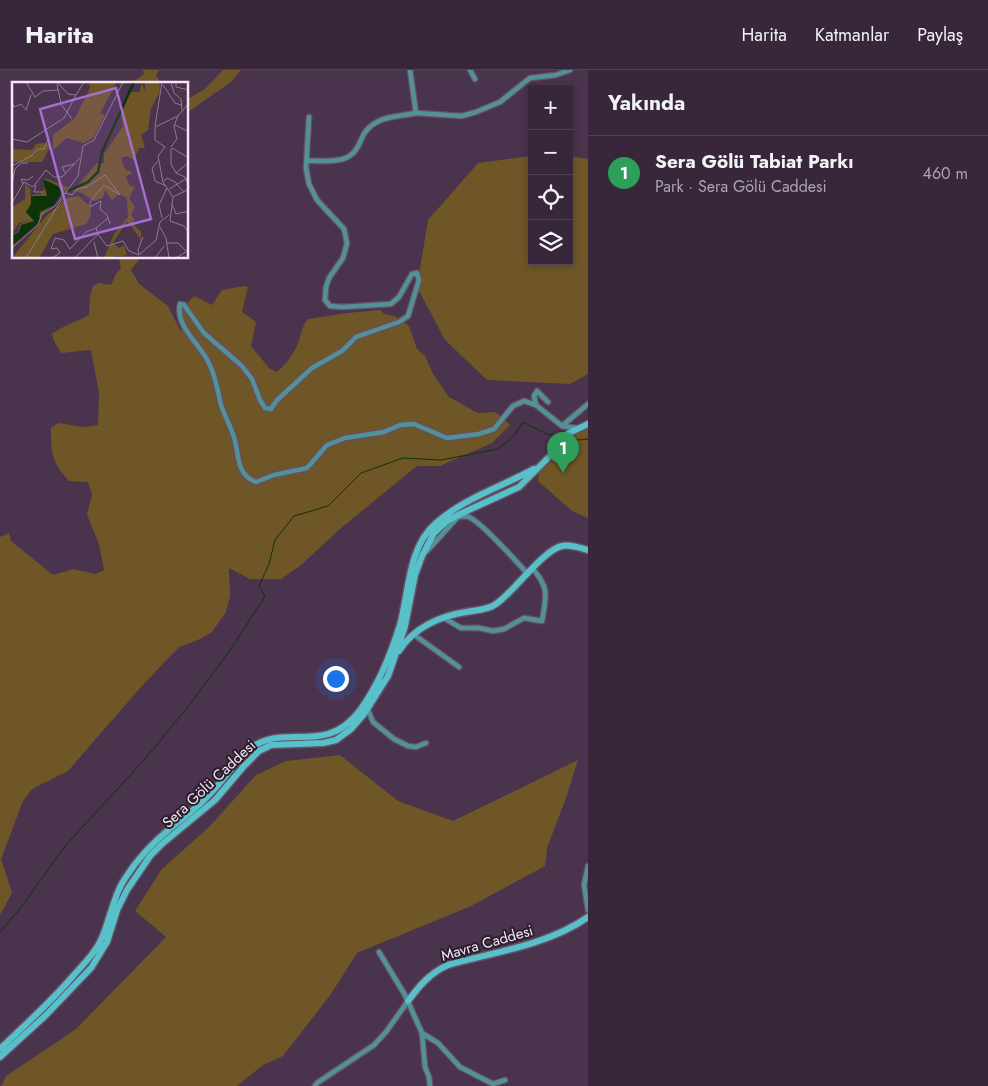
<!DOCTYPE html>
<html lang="tr">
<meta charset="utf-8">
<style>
:root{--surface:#38263a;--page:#433245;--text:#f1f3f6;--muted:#aba5af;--line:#524354;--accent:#6bd363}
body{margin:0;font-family:Jost,sans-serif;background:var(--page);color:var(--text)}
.controls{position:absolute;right:15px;top:15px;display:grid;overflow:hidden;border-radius:0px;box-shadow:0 2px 8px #0003}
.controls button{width:45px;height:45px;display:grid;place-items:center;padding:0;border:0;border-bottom:1px solid var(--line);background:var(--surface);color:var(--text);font:25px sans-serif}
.you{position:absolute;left:335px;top:608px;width:18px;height:18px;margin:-12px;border:4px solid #fff;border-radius:50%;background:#1a73e8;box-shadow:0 0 0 8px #1a73e833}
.badge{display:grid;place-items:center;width:32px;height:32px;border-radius:50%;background:var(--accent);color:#fff;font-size:16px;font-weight:700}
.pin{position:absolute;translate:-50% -41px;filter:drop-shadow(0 1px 2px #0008)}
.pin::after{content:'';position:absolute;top:26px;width:18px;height:15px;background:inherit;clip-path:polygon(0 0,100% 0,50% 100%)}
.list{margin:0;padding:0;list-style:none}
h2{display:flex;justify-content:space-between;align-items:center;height:65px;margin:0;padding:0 20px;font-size:21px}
h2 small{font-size:16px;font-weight:400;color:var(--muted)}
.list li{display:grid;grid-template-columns:32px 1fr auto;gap:15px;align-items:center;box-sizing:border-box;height:75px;padding:0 20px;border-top:1px solid var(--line)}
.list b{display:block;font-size:19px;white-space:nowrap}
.list p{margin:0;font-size:16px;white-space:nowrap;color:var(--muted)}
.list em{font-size:16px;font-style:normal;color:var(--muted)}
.icon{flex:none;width:28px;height:28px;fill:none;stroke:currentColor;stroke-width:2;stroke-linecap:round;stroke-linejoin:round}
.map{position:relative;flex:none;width:588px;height:1016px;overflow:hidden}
header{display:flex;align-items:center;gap:30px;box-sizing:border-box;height:70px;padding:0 25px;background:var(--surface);border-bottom:1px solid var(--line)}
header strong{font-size:24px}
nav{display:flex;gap:28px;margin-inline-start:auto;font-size:18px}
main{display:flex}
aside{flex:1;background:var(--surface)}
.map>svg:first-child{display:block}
</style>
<header>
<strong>Harita</strong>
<nav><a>Harita</a><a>Katmanlar</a><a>Paylaş</a></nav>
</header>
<main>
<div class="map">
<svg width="588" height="1016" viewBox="0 0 588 1016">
<rect width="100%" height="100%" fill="#4a334d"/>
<path fill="#6e5627" d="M143,0H159L156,5L161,14H130L144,4Z
M223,0H241L231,12L188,42V29L205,19Z
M532,86V191H569V86L588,89V304L570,314L487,310L445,270L417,217L428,150L478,93Z
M119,188H140L131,200L139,214L168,236L181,262V240L194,226L212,235L222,220L244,216L248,217L242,242L256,252L251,276L270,299L277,302C285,295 292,286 297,276C301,267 301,257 308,249L347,243L380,240L384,244L395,246L409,256L417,279L425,286L433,304L449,327L478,343L496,342L510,355L492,373L440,396H417L341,458L300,496L281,509H250L229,498L230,526L226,542L212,562L198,570L179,577L141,617L68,701L32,719L23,731L1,789L12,823L0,845V467L9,463L11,471L53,505L73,499L95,504L104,500L99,474L87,445L92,424L88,412L69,411C52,392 51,384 51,358L58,353L84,357L98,355L99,323L91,280L61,283L54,271L52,264C64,255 76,252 89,245L90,226L93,216L99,213L111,215L116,204L121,198Z
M588,354V448L572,441L538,411L539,396L569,363Z
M340,685L398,731L453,751L578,690L566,728L547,778L545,796L471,836L357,883L331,924L283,986L263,995L237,1016H1L6,1006L76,959L166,867L135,841L162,799L208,758L256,705L286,691Z"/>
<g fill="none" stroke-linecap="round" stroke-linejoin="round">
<path stroke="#0c3409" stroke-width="1" d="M569,368L578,370L588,369
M0,862L19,840L66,775L145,689L187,638L228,583L265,527L259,516L269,494L275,470L294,446L328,436L361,403L403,388L441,390L498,379L514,366L523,352L547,364L563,367"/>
<g stroke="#655068" stroke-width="7">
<path id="street" d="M470,0L475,9
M416,43L462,46L476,42L500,32L530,8L556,5L570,0
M309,47L306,98L309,114L317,130L344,159L347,173L343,188L329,208L326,217L325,230L330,236L343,237L391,234L399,227L412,204L417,203L419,210L408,246L399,252L356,267L342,281L312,298L277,330L271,339L265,338L260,330L252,309L242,296L204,263L184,235L180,234C175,259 204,276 211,298C216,309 218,323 221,335C225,347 232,358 235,371C239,387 237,405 256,412L274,405L307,398L327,375L345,368L384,362L400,355L414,354L447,368L479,364L494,359L513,336L524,331L536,335L562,356L577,358
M307,91C320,90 341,94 352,84C359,79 361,67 366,61C379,45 398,47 416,43L410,0
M536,335L534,326L537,321L548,332
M562,356L588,334
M427,481L457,448C461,446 465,446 469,447C481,452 517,492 528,504
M444,548L461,558H479L493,561L504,559L524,548L542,551C546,526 550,519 533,499
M413,564L459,597
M367,637L373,652L394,669L408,676L416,677L426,673
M588,796L584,815L588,840
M379,882L405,925L422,963L425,997L429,1007L430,1016
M422,963L438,973L460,997L493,1014L505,1010
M315,1016L317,1013L374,975L386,962L408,931"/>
</g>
<g stroke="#655068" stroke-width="9">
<path id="secondary" d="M399,581C413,558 440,546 466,542C476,540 488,540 496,534C513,523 543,480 562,476C569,474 581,478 588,480
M408,931C420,915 430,903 448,895C495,882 548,875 588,847
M0,979C25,955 51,932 74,905C83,895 94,884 100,872C110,852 112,829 124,810C137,789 153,772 172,757C184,747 196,739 207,727C222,713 233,694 249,680C283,650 325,689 361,639C379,614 391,584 400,555C409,522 408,478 435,454C464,428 501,417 534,399
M0,987L45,946L91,898L107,872L117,840L127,820L150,786L163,773L215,730L244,696L259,681L271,675L323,673L336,670L351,659L364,644L388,606L393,592L405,556L415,505L422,486L434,463L447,451L460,444L519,417L551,385L569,363L588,354"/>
</g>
<use href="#street" stroke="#549196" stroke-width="4.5"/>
<use href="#secondary" stroke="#58c0c8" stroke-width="6"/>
</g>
<g text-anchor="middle" stroke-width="4" stroke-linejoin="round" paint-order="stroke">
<g font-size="15" fill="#f5e6f7" stroke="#2a1f2b">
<text transform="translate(209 714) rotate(-43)" y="5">Sera Gölü Caddesi</text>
<text transform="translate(487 873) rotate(-16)" y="5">Mavra Caddesi</text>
</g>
</g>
<g transform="translate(12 12)">
<rect width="176" height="176" fill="#4a334d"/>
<path d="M77,0H105L88,31L93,33L82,55L72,61L55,56L41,68V53L63,36L78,6ZM133,0H147L148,9L139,27L136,48L129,53L133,66H127L122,78L115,74L109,76L113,87L120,90L114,95L118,104L123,105L117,116L123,125L119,132L122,137L121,142L129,150V156L127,163L128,156L115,139L101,161L107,166L112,163L115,173L92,176L102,152L116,135L115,116L107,112L100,118L93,108L91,116L82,119L70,111L61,109L85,81H92V72L111,44L109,32L116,15L119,10H127L130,1L133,9ZM32,61L39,63L30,80H0V67L20,68L24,62ZM32,96L56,105L0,166V153L6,150L8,142L19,138L7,141L0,151V125L13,117V101L19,108L18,113L29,112L33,105ZM66,114L78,124L79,133L74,142L41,152L27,176H0L34,134L55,116Z" fill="#6e5627"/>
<path d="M31,97L46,104L50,110L42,123L28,130L27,140L0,164V154L7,150L9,143L22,139L14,130L19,122V114H35Z" fill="#0c3409"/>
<path fill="none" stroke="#0c3409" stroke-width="2.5" d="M56,109L76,100L86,90L90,70L122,0"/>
<path fill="none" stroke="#8e7b91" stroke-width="1" d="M14,0L23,15L31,9L46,8M159,0L162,11L169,17L170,28M164,0V5L177,8M45,2L49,22L60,37M151,3L163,21L169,23M64,13L72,0M0,18L2,25L9,22L14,28L19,13M163,43L177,50M143,44L150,0M0,57L15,60L52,36L64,13L56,12L45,0M159,65L165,57L162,44L166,34M159,66V82L164,91L173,95L177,105M160,66L177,76M146,79L140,86L143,99L154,104M0,84L19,74L26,67H32L36,57L34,48M53,91L50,85L63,82M164,91L177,80M152,99L155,96L163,100L171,109M151,100L146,74L153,65L143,58V45L166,34L177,21M151,100L161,115L158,139L172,144L177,151M0,102L3,87L9,81H16M11,102L9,97L16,98L21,94M24,103L22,110H31M157,107L177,95M53,111L60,113L65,107L75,105L93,93L108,113L92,103L78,120V125L89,119L88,127L95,133L98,142M161,115L177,107M0,121L12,100L21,105L34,88L42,95H50L68,76M160,122L164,132L177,129M150,136L147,123L155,106M148,145L154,156L157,176M86,152L84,146L96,136M82,160L86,176M154,161H166L174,169M0,166L26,143L30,132L43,124L66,94L71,64L82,58L111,0M127,172L126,168L131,155M14,176L50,117M40,176L48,171L45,166L39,167L43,156L52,158L58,167L74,150L84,146M63,176L86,152L95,164L111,159L117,169L127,173L144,158L148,140L157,133M143,176L152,164M164,176L177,168"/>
<path fill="#a66dd3" fill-opacity="0.15" stroke="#a66dd3" stroke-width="2.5" d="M104,6L139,137L63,157L28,27Z"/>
<rect width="176" height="176" fill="none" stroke="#f5e6f7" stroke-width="2.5"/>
</g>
</svg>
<div class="controls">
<button>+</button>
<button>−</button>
<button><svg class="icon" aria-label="locate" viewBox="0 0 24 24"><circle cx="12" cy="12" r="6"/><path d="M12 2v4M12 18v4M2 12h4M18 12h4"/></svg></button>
<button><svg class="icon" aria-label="layers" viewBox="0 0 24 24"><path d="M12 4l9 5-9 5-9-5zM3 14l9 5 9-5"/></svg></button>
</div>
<div class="you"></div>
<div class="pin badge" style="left:563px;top:403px;background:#2e9e5b">1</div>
</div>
<aside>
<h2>Yakında<small></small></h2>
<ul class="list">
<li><span class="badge" style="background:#2e9e5b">1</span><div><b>Sera Gölü Tabiat Parkı</b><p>Park · Sera Gölü Caddesi</p></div><em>460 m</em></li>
</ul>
</aside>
</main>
